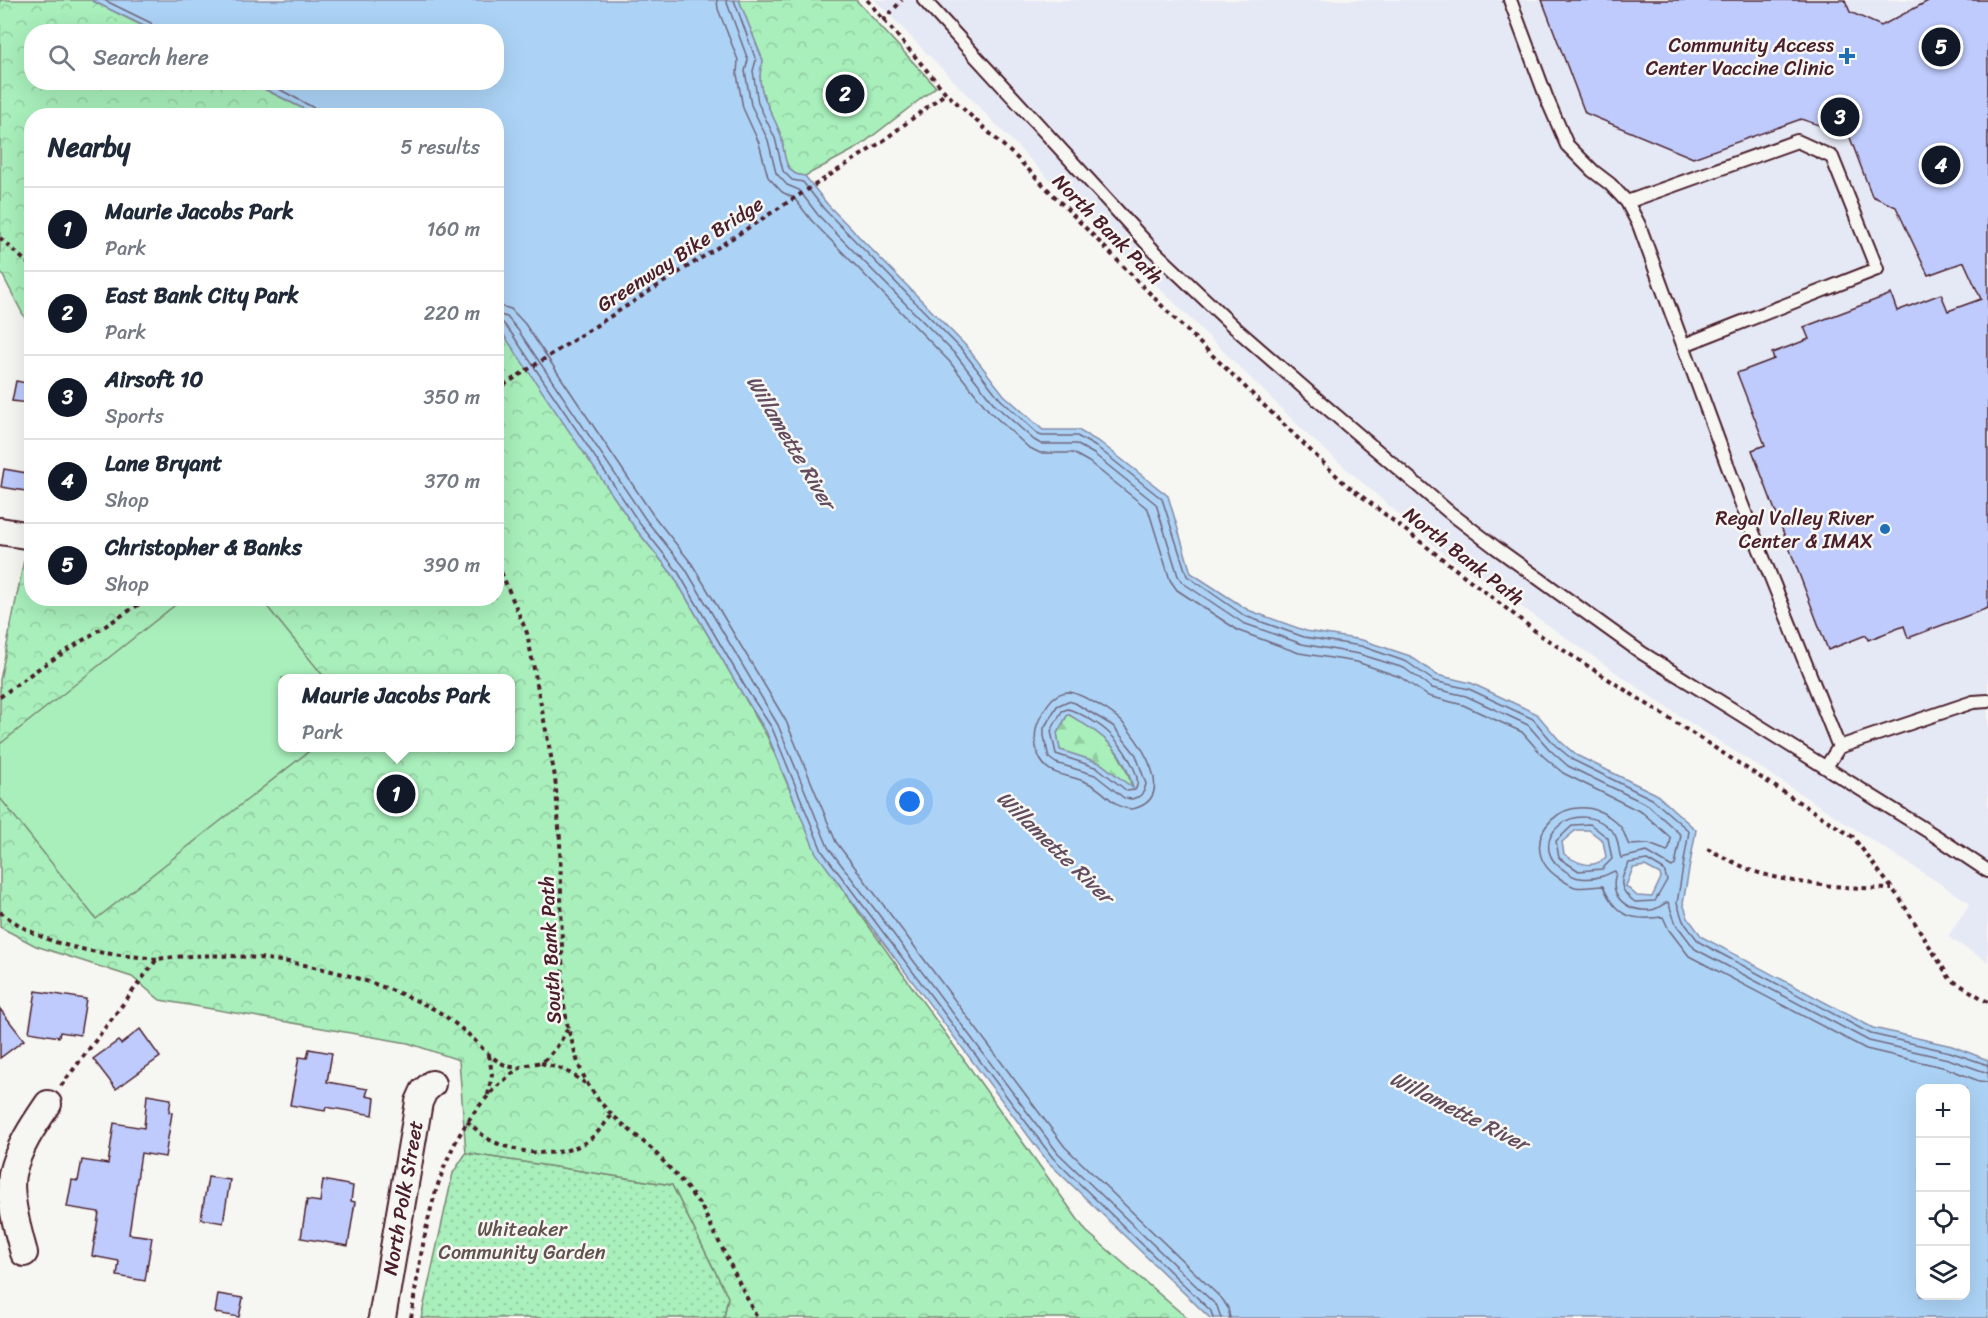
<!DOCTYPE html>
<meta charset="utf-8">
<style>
:root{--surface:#fff;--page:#f6f6f7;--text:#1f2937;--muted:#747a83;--line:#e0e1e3;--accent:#111827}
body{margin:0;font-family:Sriracha,sans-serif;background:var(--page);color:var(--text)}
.controls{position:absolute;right:18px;bottom:18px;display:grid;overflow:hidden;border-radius:12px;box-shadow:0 6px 24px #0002}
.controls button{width:54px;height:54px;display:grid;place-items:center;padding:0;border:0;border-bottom:2px solid var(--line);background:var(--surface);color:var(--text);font:30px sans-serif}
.you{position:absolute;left:910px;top:802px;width:21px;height:21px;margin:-15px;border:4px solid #fff;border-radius:50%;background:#1a73e8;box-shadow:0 0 0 9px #1a73e833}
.badge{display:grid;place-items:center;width:39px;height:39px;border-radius:50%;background:var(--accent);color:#fff;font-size:20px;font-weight:700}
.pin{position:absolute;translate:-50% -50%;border:3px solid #fff;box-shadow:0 2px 6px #0006}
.popup{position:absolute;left:278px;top:674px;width:237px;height:78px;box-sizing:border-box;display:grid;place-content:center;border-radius:12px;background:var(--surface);filter:drop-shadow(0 2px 4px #0005);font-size:20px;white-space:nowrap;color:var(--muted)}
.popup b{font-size:22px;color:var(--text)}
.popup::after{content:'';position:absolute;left:50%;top:100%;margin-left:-12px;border:12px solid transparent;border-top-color:var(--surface)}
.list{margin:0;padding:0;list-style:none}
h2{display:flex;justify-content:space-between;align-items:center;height:78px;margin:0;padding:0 24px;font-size:26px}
h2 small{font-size:20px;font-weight:400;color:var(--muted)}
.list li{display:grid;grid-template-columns:39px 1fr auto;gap:18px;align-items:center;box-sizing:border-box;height:84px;padding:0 24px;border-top:2px solid var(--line)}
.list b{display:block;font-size:22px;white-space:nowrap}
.list p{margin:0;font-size:20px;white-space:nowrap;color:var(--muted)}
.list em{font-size:20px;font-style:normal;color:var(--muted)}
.icon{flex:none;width:33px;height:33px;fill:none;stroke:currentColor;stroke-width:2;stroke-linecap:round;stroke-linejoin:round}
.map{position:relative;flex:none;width:1988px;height:1318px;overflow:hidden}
.search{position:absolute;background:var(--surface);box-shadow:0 6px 24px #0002;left:24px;top:24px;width:480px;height:66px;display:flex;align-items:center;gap:15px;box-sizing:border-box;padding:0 21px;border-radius:24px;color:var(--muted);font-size:22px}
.panel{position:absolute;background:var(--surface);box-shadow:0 6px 24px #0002;left:24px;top:108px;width:480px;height:498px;border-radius:24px}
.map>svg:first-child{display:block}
</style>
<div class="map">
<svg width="1988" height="1318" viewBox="0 0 1988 1318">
<defs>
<pattern id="grass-dots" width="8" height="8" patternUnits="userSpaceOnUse" patternTransform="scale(1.5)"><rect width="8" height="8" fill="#a8efbb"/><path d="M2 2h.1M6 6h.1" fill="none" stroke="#92cca1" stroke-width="1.8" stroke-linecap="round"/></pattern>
<pattern id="forest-firs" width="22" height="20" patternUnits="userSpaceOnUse" patternTransform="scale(1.5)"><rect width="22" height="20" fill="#a8efbb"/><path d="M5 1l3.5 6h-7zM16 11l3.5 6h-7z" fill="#92cca1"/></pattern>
<pattern id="park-crowns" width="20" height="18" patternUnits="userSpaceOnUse" patternTransform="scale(1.5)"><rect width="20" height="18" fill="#a8efbb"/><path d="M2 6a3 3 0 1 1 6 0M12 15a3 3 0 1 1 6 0" fill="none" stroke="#92cca1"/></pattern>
</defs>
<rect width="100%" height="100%" fill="#f6f6f2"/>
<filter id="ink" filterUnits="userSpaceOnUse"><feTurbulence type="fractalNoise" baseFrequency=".0167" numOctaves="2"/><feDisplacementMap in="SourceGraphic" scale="12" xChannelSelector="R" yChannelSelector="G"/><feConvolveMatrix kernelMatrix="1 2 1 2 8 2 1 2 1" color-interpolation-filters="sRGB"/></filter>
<g filter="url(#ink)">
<path fill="#e5e9f5" d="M875,0H1988V962L1948,937L1970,903L1669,709L1442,552L1309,436L1051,181Z"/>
<path fill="url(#grass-dots)" stroke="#798773" stroke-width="1.5" d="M466,1153L672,1185L728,1297L724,1318H421L453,1173Z"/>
<path fill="url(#forest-firs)" stroke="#798773" stroke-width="1.5" d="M1068,714C1106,737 1119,744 1133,789L1100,763L1060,750L1057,733Z"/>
<path fill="url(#park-crowns)" stroke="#798773" stroke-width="1.5" fill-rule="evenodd" d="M0,0H91L153,31L32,32V82L252,83L316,115L32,116L31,330L0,270Z
M739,0H856L936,87L857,148L805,176C798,175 794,175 789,168C783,159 784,147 781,136C773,111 752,88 763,61Z
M497,324L635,528L673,575L767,736L816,852L1086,1231L1187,1318H724L728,1297L672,1185L466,1153L459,1060L408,1043L160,1000L132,977L36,946L0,927V680L24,560L31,561L32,598H496ZM282,678H510V748H282Z"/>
<path fill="#a8efbb" stroke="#798773" stroke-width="1.5" d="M184,598L261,599L325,678H282V748H313L96,919L0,798V744Z"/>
<path fill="#acd3f6" stroke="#858ba5" stroke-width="1.5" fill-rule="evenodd" d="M91,0H739L763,61C752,88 773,111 781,136C784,147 783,159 789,168C794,175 798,175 805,176L828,205L966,346L1004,395L1043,430H1078L1101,443L1168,496L1191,573L1248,610L1306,631L1362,640L1410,656L1437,675L1471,683L1537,714L1560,741L1576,755L1656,794L1696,830L1683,903L1688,918L1702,937L1873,1028L1952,1046L1988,1060V1318H1210L1048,1162L816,853L766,731L742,693L673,575L635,528L497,325L496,116L316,115L253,83L496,82V32L154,31ZM1068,714C1103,736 1122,745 1133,788L1100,763L1060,750L1057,733ZM1576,830H1589L1603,841L1606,857C1593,870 1578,864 1564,854L1562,842ZM1645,866L1660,874L1661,878L1652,897L1637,896L1626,886L1633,868ZM1920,1088H1966V1296H1920Z"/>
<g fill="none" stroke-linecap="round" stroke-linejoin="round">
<path stroke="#71677c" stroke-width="1.5" d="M104,0L151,23L155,32
M717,0L718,9L738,60L737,74L743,108L759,143L768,177L782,192L794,198L812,221L949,361L989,411L1028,447L1040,453H1073L1089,462L1148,509L1170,580L1177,590L1239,631L1299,653L1357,662L1400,677L1428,696L1463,705L1522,732L1543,756L1563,773L1643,813L1671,838L1669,849L1667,851L1649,844L1629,845C1625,839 1625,831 1619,825C1570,776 1507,844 1559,878C1564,881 1569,885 1575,887C1584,889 1594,886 1603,886C1616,917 1631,921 1663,917L1669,930L1689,956L1866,1049L1946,1068L1979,1081L1988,1082
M726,0L748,60L745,71L751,105L768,140L776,173L787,185L799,190L818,215L956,355L995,405L1034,440L1041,444H1076L1094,454L1156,504L1178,576L1183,583L1243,623L1302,644L1359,654L1404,668L1432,688L1466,696L1528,725L1550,750L1568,766L1648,805L1681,835L1675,865L1672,867L1647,852L1621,858C1618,850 1619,838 1613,832C1578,792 1521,842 1564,870C1569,874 1574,878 1580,878C1587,879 1597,878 1603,876C1608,875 1611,872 1615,871L1616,873C1608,898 1628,912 1651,910C1659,909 1662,904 1668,902L1676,924L1695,949L1869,1041L1948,1059L1988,1073
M734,0L756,60L753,71L758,103L775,138L783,171L792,180L803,182L824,209L962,350L1000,399L1039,435L1043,436H1077L1098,448L1162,499L1187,576L1245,616L1304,637L1361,646L1407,662L1434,681L1469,689L1533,719L1555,745L1573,760L1652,799L1689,831L1677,903L1683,921L1699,942L1871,1034L1950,1052L1988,1065
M266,82L314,108L318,116
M496,305L511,309L525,324L653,515L692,564L786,721L836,842L1065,1147L1223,1300L1228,1308L1230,1318
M496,314L507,317L518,330L646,520L685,568L778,725L828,847L1058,1153L1217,1306L1221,1318
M496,322L503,323L512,334L640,524L678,572L747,690L772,728L822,851L1053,1158L1211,1311L1213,1318
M1070,692C1083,695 1113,712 1122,722C1137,738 1176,792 1139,807C1132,810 1124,809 1118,805C1109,799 1101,790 1092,785C1069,771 1043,781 1036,747C1034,732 1036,725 1043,712C1050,700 1056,692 1070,692Z
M1068,701L1075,703L1113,726L1136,755L1146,784L1144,791L1140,796L1132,799L1124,798L1095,775L1056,763L1049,758L1044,736V728L1057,706Z
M1068,709C1079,712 1101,725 1109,733C1120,743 1145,777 1135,790L1127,791L1098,768L1056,754L1051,731L1062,711Z
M1590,824L1608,838L1612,859L1602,869L1579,871L1559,858L1556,841L1573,825Z
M1647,860L1664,870L1667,880L1655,901L1635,902C1618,890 1619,880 1629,863Z"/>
</g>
<path fill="#becbfc" stroke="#4a1f2b" stroke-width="1.5" d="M1542,0H1845L1850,12L1881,26L1930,0H1988V608L1908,638L1904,626L1868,640L1866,635L1828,650L1752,450L1765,445L1737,373L1774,359L1772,353L1809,339L1804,327L1891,294L1897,311L1941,294L1948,311L1981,299L1964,262L1928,275L1896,207L1872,196L1849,135L1801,119L1693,158L1585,113Z
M16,381L32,384L29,403L12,401Z
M4,469L32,474V492L1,487Z
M36,991L86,999L80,1035L60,1032L59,1037L29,1032Z
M0,1009L24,1040L0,1058Z
M140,1029L160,1057L116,1089L93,1059L118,1041L121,1044Z
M309,1049L332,1053L327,1082L368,1089L366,1096L375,1098L373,1115L326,1107L325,1111L290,1105L299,1057L307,1058Z
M147,1095L171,1099L169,1112L172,1113L165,1157L141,1153L129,1234L152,1237L145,1281L117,1276L119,1261L92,1256L99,1212L67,1207L72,1180L78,1181L82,1160L108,1164L114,1123L144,1128Z
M208,1177L230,1180L223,1223L201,1219Z
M323,1180L353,1186L351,1201L355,1202L348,1246L301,1238L307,1200L320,1202Z
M218,1294L243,1298L239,1317L215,1313Z"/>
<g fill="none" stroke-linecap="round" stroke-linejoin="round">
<g stroke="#4a1f2b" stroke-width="16">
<path id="lane" d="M924,0L1153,250L1233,326L1319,401L1449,512L1495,547L1642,653L1934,835L1988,871
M1510,0L1547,99L1567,145L1593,171L1610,184L1627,202L1639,225L1742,505L1839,747
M1627,202L1797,141L1832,157L1877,269L1684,345
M1826,767L1839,747L1973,702L1988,701"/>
</g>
<g stroke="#4a1f2b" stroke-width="30">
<g id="street">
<path d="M0,531L32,536"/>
<path d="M24,1253C18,1232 8,1196 12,1174C18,1148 33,1126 48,1104"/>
<path id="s1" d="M382,1318L419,1102L424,1091L432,1084"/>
</g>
</g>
<path stroke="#4a1f2b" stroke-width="4" stroke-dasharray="4.5 4.5" stroke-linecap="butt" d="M867,0L946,93L1018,159L1174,318L1342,481L1543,637L1853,837L1900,899L1950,979L1988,1002
M883,21L902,0
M0,238L32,267
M496,390L880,143L946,93
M496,565L501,572L527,633L555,777L560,840L563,1000L568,1028L579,1066L588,1085L600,1102L612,1115L653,1150L682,1182L701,1206L757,1318
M0,697L35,671L149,598
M1707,849C1722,856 1738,865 1753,871C1795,885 1848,888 1892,889
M0,912C52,951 94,952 157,959
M541,1063L565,1070L585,1083
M61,1086L157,959C246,947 348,967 428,1006C443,1013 457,1025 469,1035C483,1048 500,1071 522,1067
M488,1095L492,1074L489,1055
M467,1121C475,1128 482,1136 492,1141C520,1154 559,1159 586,1142C597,1135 604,1124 612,1115
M411,1318C423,1241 433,1152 490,1094C499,1085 511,1073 522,1067C530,1063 539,1065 547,1058C556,1050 562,1039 568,1028"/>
<use href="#lane" stroke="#f6f6f2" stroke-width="12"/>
<use href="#street" stroke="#f6f6f2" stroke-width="26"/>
</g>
</g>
<g fill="#1f6fb2" stroke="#f6f6f2" stroke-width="2">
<path d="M1844 47h6v6h6v6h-6v6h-6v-6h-6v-6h6z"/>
<circle cx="1885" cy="529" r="6"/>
</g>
<g text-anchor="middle" stroke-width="5" stroke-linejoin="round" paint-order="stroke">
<g font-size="20" fill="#4a1f2b" stroke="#f6f6f2" text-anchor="end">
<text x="1834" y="52">Community Access<tspan x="1834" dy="23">Center Vaccine Clinic</tspan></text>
<text x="1873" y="525">Regal Valley River<tspan x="1873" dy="23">Center &amp; IMAX</tspan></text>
</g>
<g font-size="20" fill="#4a1f2b" stroke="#f6f6f2">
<text transform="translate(1108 229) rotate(45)" y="7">North Bank Path</text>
<text transform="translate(680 254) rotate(-33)" y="7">Greenway Bike Bridge</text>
<text transform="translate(1464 556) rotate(38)" y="7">North Bank Path</text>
<text transform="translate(550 950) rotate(-93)" y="7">South Bank Path</text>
<text dy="7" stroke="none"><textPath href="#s1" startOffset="122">North Polk Street</textPath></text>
</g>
<g font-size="20" fill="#62534f" stroke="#f6f6f2">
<text x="522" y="1236">Whiteaker<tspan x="522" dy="23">Community Garden</tspan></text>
</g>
<g font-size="21" font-style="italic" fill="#624c5e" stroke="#f6f6f2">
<text transform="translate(791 442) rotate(59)" y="7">Willamette River</text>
<text transform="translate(1055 847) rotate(44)" y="7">Willamette River</text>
<text transform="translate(1459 1111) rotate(27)" y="7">Willamette River</text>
</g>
</g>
</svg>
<div class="controls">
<button>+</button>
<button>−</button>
<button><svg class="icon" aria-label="locate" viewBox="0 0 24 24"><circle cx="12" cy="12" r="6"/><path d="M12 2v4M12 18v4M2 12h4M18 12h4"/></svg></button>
<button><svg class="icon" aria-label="layers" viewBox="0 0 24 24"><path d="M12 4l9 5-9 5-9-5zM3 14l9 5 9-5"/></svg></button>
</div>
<div class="you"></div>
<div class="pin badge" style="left:396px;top:794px">1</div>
<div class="popup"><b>Maurie Jacobs Park</b>Park</div>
<div class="pin badge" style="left:845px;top:94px">2</div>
<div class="pin badge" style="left:1840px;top:117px">3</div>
<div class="pin badge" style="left:1941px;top:165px">4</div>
<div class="pin badge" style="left:1941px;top:47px">5</div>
<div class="search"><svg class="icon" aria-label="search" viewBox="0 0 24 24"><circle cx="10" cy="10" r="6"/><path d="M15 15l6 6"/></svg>Search here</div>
<section class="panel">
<h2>Nearby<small>5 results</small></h2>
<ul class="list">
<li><span class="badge">1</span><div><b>Maurie Jacobs Park</b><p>Park</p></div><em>160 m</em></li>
<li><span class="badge">2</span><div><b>East Bank City Park</b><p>Park</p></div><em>220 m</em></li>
<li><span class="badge">3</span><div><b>Airsoft 10</b><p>Sports</p></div><em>350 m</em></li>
<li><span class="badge">4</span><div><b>Lane Bryant</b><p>Shop</p></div><em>370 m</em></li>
<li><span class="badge">5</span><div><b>Christopher &amp; Banks</b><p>Shop</p></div><em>390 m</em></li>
</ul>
</section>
</div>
